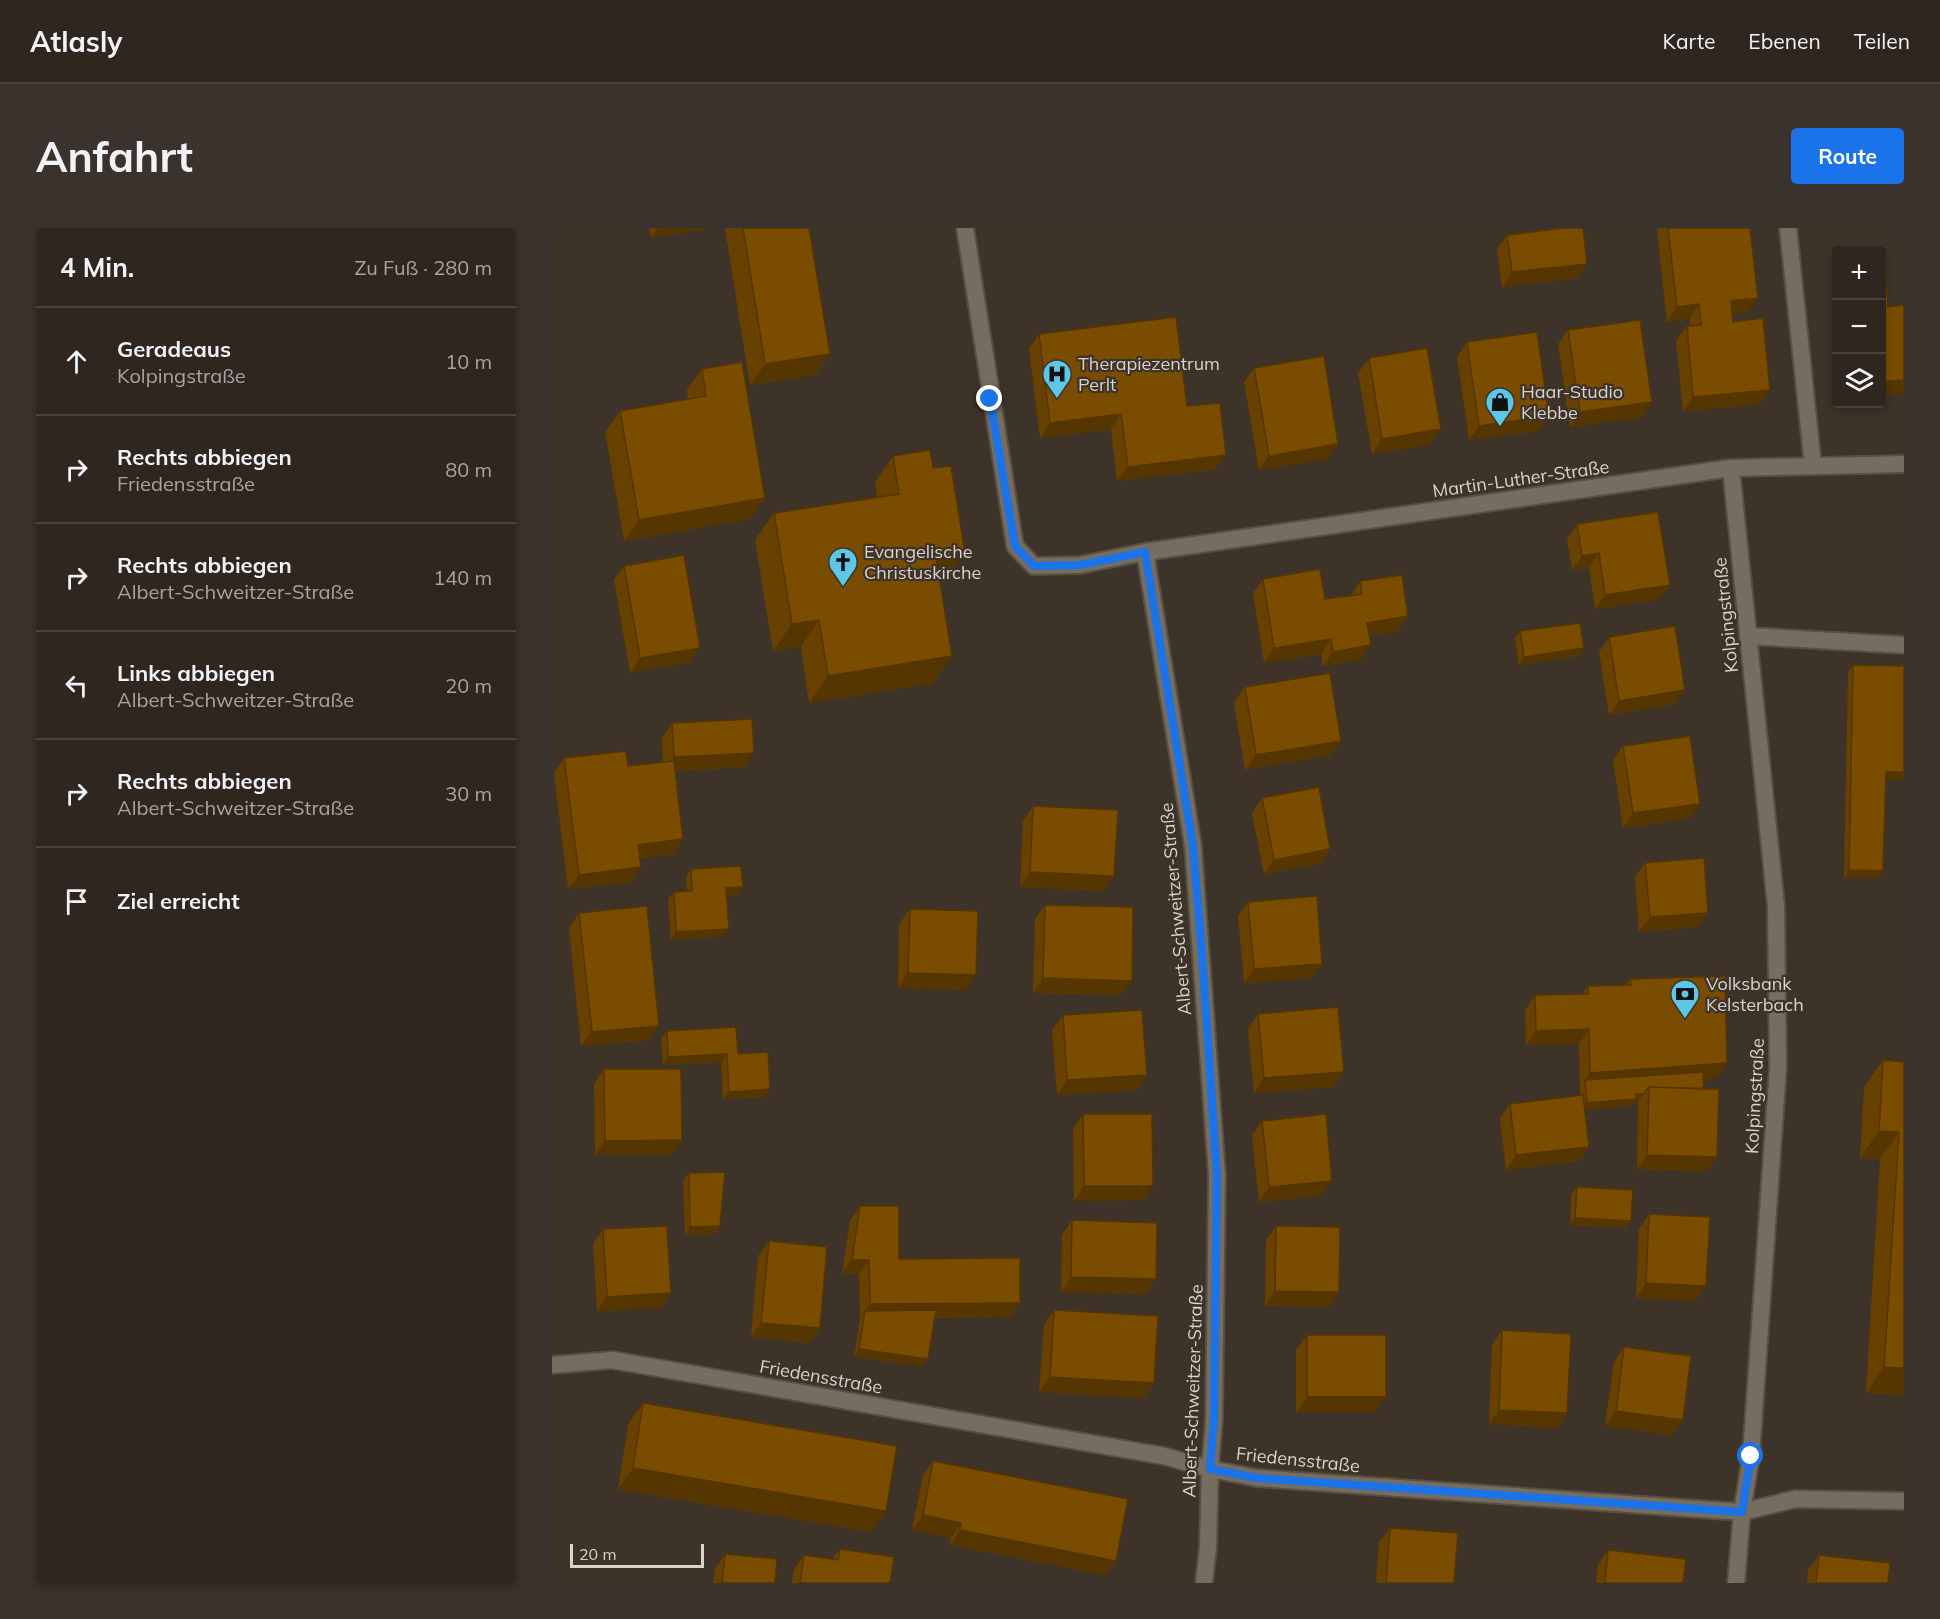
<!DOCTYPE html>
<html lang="de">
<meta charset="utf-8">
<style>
:root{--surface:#2e261f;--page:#3a322c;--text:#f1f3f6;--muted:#a7a5a4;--line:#49433d;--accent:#1a73e8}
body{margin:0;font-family:Mulish,sans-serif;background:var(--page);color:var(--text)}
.controls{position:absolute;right:18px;top:18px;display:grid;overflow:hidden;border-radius:6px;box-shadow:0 3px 9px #0003}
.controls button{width:54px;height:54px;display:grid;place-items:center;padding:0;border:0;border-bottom:2px solid var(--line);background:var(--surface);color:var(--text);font:30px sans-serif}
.scale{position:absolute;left:18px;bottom:15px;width:134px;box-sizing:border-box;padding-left:6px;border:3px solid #d9d3cc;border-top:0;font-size:16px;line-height:21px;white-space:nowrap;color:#d9d3cc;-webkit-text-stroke:4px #3d3329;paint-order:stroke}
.stop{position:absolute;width:18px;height:18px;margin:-14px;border:4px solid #1a73e8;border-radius:50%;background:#fff}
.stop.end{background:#1a73e8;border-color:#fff;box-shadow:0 2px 6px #0008}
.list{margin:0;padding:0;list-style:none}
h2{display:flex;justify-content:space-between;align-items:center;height:78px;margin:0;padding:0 24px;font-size:26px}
h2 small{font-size:20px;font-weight:400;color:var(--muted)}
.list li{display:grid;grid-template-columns:39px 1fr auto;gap:18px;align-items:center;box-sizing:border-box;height:108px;padding:0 24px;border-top:2px solid var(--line)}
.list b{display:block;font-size:22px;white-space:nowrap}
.list p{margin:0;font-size:20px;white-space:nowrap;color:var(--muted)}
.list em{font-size:20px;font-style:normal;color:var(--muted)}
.icon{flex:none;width:33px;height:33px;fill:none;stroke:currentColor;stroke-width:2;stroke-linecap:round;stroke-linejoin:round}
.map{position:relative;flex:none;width:1352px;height:1355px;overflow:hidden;border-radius:6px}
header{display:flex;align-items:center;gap:36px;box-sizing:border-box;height:84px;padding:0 30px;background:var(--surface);border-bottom:2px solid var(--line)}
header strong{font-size:28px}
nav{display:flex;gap:33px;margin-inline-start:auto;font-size:21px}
.intro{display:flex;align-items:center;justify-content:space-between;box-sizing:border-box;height:144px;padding:0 36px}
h1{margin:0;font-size:42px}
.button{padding:15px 27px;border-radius:6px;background:var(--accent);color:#fff;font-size:21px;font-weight:700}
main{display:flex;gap:36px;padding:0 36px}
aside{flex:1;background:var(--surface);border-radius:6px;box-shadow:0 3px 9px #0003}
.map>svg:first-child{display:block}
</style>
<header>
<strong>Atlasly</strong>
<nav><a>Karte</a><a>Ebenen</a><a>Teilen</a></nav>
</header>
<div class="intro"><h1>Anfahrt</h1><a class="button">Route</a></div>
<main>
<aside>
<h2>4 Min.<small>Zu Fuß · 280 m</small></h2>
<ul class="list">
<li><svg class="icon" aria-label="ahead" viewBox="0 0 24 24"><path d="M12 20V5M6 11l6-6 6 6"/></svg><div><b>Geradeaus</b><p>Kolpingstraße</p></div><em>10 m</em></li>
<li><svg class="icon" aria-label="right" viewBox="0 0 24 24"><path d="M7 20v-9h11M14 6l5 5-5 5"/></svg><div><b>Rechts abbiegen</b><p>Friedensstraße</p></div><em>80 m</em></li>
<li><svg class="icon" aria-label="right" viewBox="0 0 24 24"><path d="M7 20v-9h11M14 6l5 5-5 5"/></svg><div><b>Rechts abbiegen</b><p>Albert-Schweitzer-Straße</p></div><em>140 m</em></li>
<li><svg class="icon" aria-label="left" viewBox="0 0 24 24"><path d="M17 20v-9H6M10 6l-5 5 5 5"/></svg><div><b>Links abbiegen</b><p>Albert-Schweitzer-Straße</p></div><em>20 m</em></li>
<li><svg class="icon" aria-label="right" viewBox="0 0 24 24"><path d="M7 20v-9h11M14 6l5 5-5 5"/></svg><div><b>Rechts abbiegen</b><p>Albert-Schweitzer-Straße</p></div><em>30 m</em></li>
<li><svg class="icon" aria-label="arrive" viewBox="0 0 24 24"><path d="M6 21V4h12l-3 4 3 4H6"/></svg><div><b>Ziel erreicht</b></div></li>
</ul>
</aside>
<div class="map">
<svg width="1352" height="1355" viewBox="0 0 1352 1355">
<rect width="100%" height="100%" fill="#3d3329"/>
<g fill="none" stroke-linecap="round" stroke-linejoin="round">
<g stroke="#564f45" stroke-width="20">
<path id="service" d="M1196,408L1352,417"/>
</g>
<g stroke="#564f45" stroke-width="20">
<path id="minor" d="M413,0L463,318L482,338L528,337L593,324L641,618L665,947L662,1191L658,1241L656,1319L652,1355
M1236,0L1261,238
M1179,240L1224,678L1226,839L1199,1228L1190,1284L1184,1355
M593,324L1179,240L1352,236
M0,1137L60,1132L612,1228L658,1241L705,1250L1190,1284L1243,1271L1352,1273"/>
</g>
<use href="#service" stroke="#766c60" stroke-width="16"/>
<use href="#minor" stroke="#766c60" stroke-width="16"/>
</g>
<path fill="#684100" d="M97,0H160L99,10Z
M173,0H257L278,126L263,147L198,157Z
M1107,0H1198L1196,84L1180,86L1181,94L1218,162L1208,176L1131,183L1124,112L1135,98H1138L1137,91L1115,94L1105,3Z
M955,7L1035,36L1025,50L950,59L945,21Z
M1284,70V111L1281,75Z
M1016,102L1100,174L1090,189L1018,199L1006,116Z
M487,106L635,178L664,241L565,253L559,201L488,210L477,121Z
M915,114L987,203L917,212L905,129Z
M817,130L879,216L820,226L806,145Z
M702,140L786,216L776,231L707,242L692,154Z
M150,141L198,291L72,313L53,204L68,183L136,171L135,162Z
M341,228L394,351L388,353L381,455L257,475L249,418L221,423L203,312L222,285L325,269L323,254Z
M1025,296L1107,371L1043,381L1037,340L1020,342L1015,311Z
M72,338L138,434L78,445L62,352Z
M711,351L773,371L799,368L808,353L856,388L846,403L817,407L819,417L809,432L771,438L769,426L712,435L701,365Z
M968,403L1032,420L1027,428L967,437L963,411Z
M1057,409L1123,476L1057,487L1047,424Z
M1301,437L1352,438V552L1333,551L1331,643L1326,650H1292L1296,444Z
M693,459L779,527L693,542L682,474Z
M120,495L192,539L123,543L131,611L121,626L88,630L89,639L79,654L16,661L2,545L12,530L76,538L111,534L110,510Z
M1071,518L1148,576L1138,590L1071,600L1061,532Z
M710,570L778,621L768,636L712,646L700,585Z
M481,578L552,663L468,659L471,593Z
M1093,635L1146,699L1087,704L1083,649Z
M139,641L186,667H175L177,701L172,708L119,712L116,671L122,664L135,663L134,649Z
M696,674L770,736L760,750L692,755L686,688Z
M493,677L580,753L569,767L481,765L483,691Z
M358,681L414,762L346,760L347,696Z
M27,685L97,812L29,818L17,700Z
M1078,751L1165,850L1152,851L1155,943L1085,941L1086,873H1082L1079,878L1032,882L1037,919L1027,933L954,942L948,890L958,876L1028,868L1027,816L974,817L973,782L983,767L1030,766L1036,758L1074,757Z
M706,786L792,844L781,859L702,865L696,801Z
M511,787L595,847L585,862L505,867L500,802Z
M115,803L186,826L213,869L171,871L169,834L111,837L109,810Z
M1331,832L1352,834V1167L1314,1165L1328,931L1308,930L1312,859Z
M52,841L130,912L120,927H43L42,856Z
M531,886L591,972L522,973L521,901Z
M710,893L769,968L707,974L700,907Z
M137,945L168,998L163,1006L133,1007L131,953Z
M1025,959L1074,1000L1018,997L1019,966Z
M308,978L347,1031L468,1075L458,1089L383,1090L370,1138L302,1129L308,1090L307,1046H290L298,993Z
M1097,986L1154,1058L1144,1073L1084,1070L1087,1001Z
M520,992L594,1066L509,1064L510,1007Z
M724,998L777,1079L713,1078L714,1012Z
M51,1001L119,1065L109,1080L45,1083L41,1016Z
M217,1013L268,1100L258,1115L199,1109L206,1028Z
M502,1082L602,1155L592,1170L487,1164L492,1096Z
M950,1102L1015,1185L1005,1200L937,1196L940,1117Z
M755,1107L824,1184H744V1122Z
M1072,1119L1131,1192L1120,1207L1053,1198L1062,1134Z
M91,1175L320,1304L66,1261L76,1196Z
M381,1233L554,1347L398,1317L399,1310L360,1302L371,1247Z
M838,1300L902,1355H824L827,1314Z
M288,1321L338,1355H240L242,1342L252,1327L280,1331Z
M1056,1322L1131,1355H1044L1046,1337Z
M173,1326L223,1355H161L163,1341Z
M1267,1327L1336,1355H1255L1256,1342Z"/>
<path fill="#553500" d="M106,0H160L99,10Z
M1035,36L1025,50L950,59L960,44Z
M1206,70L1196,84L1169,88L1179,73Z
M1147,76L1137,91L1115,94L1125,79Z
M278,126L263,147L198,157L213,136Z
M1352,152V165L1329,167V154Z
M1218,162L1208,176L1131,183L1141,169Z
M1100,174L1090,189L1018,199L1028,184Z
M569,186L559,201L488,210L498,195Z
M997,188L987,203L917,212L927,198Z
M889,201L879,216L820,226L830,211Z
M786,216L776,231L707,242L717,228Z
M674,227L664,241L565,253L576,239Z
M213,270L198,291L72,313L87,292Z
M413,325L394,351L365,356L384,329Z
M1047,325L1037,340L1020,342L1030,328Z
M1118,357L1107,371L1043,381L1053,367Z
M856,388L846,403L805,409L815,395Z
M267,392L249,418L221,423L240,396Z
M779,411L769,426L712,435L722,420Z
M819,417L809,432L771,438L781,424Z
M148,420L138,434L78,445L88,430Z
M1032,420L1027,428L967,437L972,429Z
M400,428L381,455L257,475L276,448Z
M1133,462L1123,476L1057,487L1067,473Z
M789,513L779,527L693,542L704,527Z
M202,525L192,539L112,543L122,529Z
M1334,544H1352V552L1328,551Z
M1148,576L1138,590L1071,600L1081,585Z
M131,611L121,626L76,631L86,617Z
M778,621L768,636L712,646L722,632Z
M89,639L79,654L16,661L27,647Z
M1297,642L1331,643L1326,650H1292Z
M478,644L562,648L552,663L468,659Z
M191,659L186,667L169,668L174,660Z
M1156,685L1146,699L1087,704L1098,689Z
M177,701L172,708L119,712L124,704Z
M770,736L760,750L692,755L702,741Z
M356,745L424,747L414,762L346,760Z
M491,750L580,753L569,767L481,765Z
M107,798L97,812L29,818L40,804Z
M1037,801L1027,816L974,817L984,803Z
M175,826L169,834L111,837L116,829Z
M1175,835L1165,850L1033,859V852L1038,845Z
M792,844L781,859L702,865L712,850Z
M595,847L585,862L505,867L515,852Z
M218,861L213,869L171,871L177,864Z
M1084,866H1092L1086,873H1082L1079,878L1029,882L1035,875Z
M1327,903L1347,904L1328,931L1308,930Z
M130,912L120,927H43L53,913Z
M1037,919L1027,933L954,942L964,927Z
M1095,927L1165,929L1155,943L1085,941Z
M780,953L769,968L707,974L717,959Z
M532,958H601L591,972L522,973Z
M1023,990L1079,993L1074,1000L1018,997Z
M168,998L163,1006L133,1007L138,999Z
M300,1032H317L307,1046H290Z
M519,1049L604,1051L594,1066L509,1064Z
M1094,1055L1154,1058L1144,1073L1084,1070Z
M723,1063L787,1064L777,1079L713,1078Z
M119,1065L109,1080L45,1083L55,1069Z
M468,1075L458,1089L312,1090L313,1083L318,1076Z
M209,1095L268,1100L258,1115L199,1109Z
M307,1121L376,1131L370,1138L302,1129Z
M1332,1139L1352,1140V1167L1314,1165Z
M498,1149L602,1155L592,1170L487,1164Z
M755,1169H834L824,1184H744Z
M947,1182L1015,1185L1005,1200L937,1196Z
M1064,1183L1131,1192L1120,1207L1053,1198Z
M81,1240L334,1283L320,1304L66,1261Z
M371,1287L409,1295L399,1310L360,1302Z
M408,1302L564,1333L554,1347L398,1317Z"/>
<path fill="#794c00" stroke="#553500" stroke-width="1.5" d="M191,0H257L278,126L213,136Z
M1011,0H1031L1035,36L960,44L955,7Z
M1116,0H1198L1206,70L1179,73L1181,94L1211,90L1218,162L1141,169L1135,98L1149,97L1147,76L1125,79Z
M1329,56H1335L1336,79L1352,77V152L1329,154Z
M624,89L635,178L668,175L674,227L576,239L569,186L498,195L487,106Z
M1088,92L1100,174L1028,184L1016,102Z
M985,104L997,188L927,198L915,114Z
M875,120L889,201L830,211L817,130Z
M772,128L786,216L717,228L702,140Z
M190,134L213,270L87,292L68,183L154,168L150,141Z
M378,222L381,240L399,238L413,325L384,329L400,428L276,448L267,392L240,396L222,285L347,266L341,228Z
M1106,284L1118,357L1053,367L1047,325L1030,328L1025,296Z
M132,327L148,420L88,430L72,338Z
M768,341L773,371L810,366L808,353L850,347L856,388L815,395L819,417L781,424L779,411L722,420L711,351Z
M1028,395L1032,420L972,429L968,403Z
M1123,398L1133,462L1067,473L1057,409Z
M1301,437L1352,438V544H1334L1331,643L1297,642Z
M778,445L789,513L704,527L693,459Z
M200,491L202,525L122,529L120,495Z
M1138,508L1148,576L1081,585L1071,518Z
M74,523L76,538L122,533L131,611L86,617L89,639L27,647L12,530Z
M767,559L778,621L722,632L710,570Z
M481,578L566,582L562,648L478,644Z
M1152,630L1156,685L1098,689L1093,635Z
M189,638L191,659L174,660L177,701L124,704L122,664L140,663L139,641Z
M765,668L770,736L702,741L696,674Z
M493,677L581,679L580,753L491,750Z
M95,678L107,798L40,804L27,685Z
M358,681L426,683L424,747L356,745Z
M1173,748L1175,835L1038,845L1037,801L984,803L983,767L1036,766V758L1079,757L1078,751Z
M786,779L792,844L712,850L706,786Z
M590,782L595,847L515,852L511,787Z
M184,799L186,826L216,824L218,861L177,864L175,826L116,829L115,803Z
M1331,832L1352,834V1140L1332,1139L1347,904L1327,903Z
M52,841H129L130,912L53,913Z
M1151,844L1152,861L1097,859L1092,866H1084V871L1035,875L1033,852Z
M1097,859L1167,861L1165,929L1095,927Z
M1031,867L1037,919L964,927L958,876Z
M531,886H600L601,958H532Z
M774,886L780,953L717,959L710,893Z
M173,944L168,998L138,999L137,945Z
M1025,959L1081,962L1079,993L1023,990Z
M308,978H347V1031L468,1030V1075L318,1076L317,1032H300Z
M1097,986L1158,989L1154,1058L1094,1055Z
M520,992L605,995L604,1051L519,1049Z
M115,998L119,1065L55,1069L51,1001Z
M724,998L788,999L787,1064L723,1063Z
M217,1013L275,1019L268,1100L209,1095Z
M384,1082L376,1131L307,1121L313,1083Z
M502,1082L606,1088L602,1155L498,1149Z
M950,1102L1019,1106L1015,1185L947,1182Z
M755,1107H834V1169H755Z
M1072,1119L1139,1128L1131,1192L1064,1183Z
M91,1175L345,1218L334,1283L81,1240Z
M381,1233L576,1271L564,1333L408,1302L409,1295L371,1287Z
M838,1300L906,1305L902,1355H834Z
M288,1321L342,1329L338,1355H248L252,1327L286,1332Z
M1056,1322L1134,1331L1131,1355H1053Z
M173,1326L225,1331L223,1355H170Z
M1267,1327L1338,1335L1336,1355H1264Z"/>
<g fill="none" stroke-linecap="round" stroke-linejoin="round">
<path stroke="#1a73e8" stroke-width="8" d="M438,171L463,318L482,338L528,337L593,324L641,618L650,724L665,947L662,1191L658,1241L705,1250L1190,1284L1199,1228"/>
</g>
<defs>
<g id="hospital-pin" transform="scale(1.5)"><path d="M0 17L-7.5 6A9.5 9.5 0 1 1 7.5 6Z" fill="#5dc7e8" stroke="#3d3329"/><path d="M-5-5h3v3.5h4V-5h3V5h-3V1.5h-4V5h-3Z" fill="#111"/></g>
<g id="shop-pin" transform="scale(1.5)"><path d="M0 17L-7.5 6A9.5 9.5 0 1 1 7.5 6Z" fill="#5dc7e8" stroke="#3d3329"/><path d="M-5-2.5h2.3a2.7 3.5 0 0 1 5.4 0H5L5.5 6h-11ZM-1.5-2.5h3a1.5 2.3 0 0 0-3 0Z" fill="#111"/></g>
<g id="church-pin" transform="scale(1.5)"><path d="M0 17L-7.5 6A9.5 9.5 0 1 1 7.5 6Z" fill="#5dc7e8" stroke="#3d3329"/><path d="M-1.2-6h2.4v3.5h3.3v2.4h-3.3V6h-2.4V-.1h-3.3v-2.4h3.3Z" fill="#111"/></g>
<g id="bank-pin" transform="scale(1.5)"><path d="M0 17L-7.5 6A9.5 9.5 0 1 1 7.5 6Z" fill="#5dc7e8" stroke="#3d3329"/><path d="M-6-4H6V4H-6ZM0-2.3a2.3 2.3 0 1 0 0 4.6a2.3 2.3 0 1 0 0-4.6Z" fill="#111"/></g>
</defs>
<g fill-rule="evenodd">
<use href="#hospital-pin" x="505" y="146"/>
<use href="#shop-pin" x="948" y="174"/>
<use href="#church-pin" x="291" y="334"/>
<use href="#bank-pin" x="1133" y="766"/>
</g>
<g text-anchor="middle" stroke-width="4.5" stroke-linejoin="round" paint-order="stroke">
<g font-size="18" fill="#d9d3cc" stroke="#3d3329" text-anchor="start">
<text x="526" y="142">Therapiezentrum<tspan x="526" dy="21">Perlt</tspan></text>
<text x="969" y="170">Haar-Studio<tspan x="969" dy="21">Klebbe</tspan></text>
<text x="312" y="330">Evangelische<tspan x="312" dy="21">Christuskirche</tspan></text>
<text x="1154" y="762">Volksbank<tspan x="1154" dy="21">Kelsterbach</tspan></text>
</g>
<g font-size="18" fill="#d9d3cc" stroke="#3d3329">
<text transform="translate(969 251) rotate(-8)" y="6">Martin-Luther-Straße</text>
<text transform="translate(1174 387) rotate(-96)" y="6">Kolpingstraße</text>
<text transform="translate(624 681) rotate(-95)" y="6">Albert-Schweitzer-Straße</text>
<text transform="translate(1203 868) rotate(-87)" y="6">Kolpingstraße</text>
<text transform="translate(269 1149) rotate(10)" y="6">Friedensstraße</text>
<text transform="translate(641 1163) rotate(-88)" y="6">Albert-Schweitzer-Straße</text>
<text transform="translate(746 1232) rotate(6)" y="6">Friedensstraße</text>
</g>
</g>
</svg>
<div class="controls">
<button>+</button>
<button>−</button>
<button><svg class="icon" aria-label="layers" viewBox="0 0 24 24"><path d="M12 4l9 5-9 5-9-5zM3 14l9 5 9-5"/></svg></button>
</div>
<div class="scale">20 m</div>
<div class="stop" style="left:1199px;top:1228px"></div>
<div class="stop end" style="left:438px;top:171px"></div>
</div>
</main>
